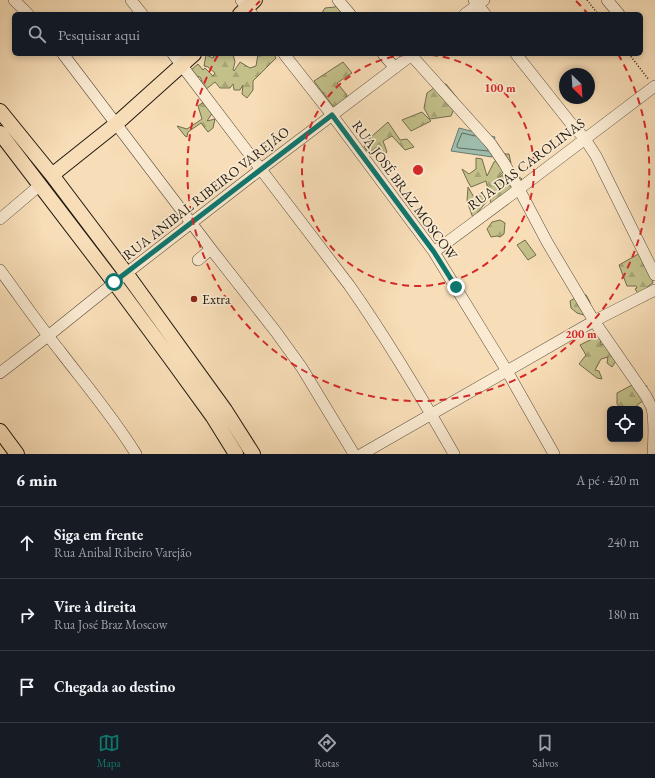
<!DOCTYPE html>
<html lang="pt">
<meta charset="utf-8">
<style>
:root{--surface:#171b24;--page:#242831;--text:#f1f3f6;--muted:#9ea1a6;--line:#363941;--accent:#0f766e}
body{margin:0;font-family:"EB Garamond",serif;background:var(--page);color:var(--text)}
.controls{position:absolute;right:12px;bottom:12px;display:grid;overflow:hidden;border-radius:6px;box-shadow:0 2px 6px #0003}
.controls button{width:36px;height:36px;display:grid;place-items:center;padding:0;border:0;border-bottom:1px solid var(--line);background:var(--surface);color:var(--text);font:20px sans-serif}
.compass{position:absolute;left:559px;top:68px;width:36px;height:36px;border-radius:50%;background:var(--surface);box-shadow:0 2px 6px #0003;rotate:155deg}
.stop{position:absolute;width:12px;height:12px;margin:-9px;border:3px solid #0f766e;border-radius:50%;background:#fff}
.stop.end{background:#0f766e;border-color:#fff;box-shadow:0 1px 4px #0008}
.list{margin:0;padding:0;list-style:none}
h2{display:flex;justify-content:space-between;align-items:center;height:52px;margin:0;padding:0 16px;font-size:17px}
h2 small{font-size:13px;font-weight:400;color:var(--muted)}
.list li{display:grid;grid-template-columns:26px 1fr auto;gap:12px;align-items:center;box-sizing:border-box;height:72px;padding:0 16px;border-top:1px solid var(--line)}
.list b{display:block;font-size:15px;white-space:nowrap}
.list p{margin:0;font-size:13px;white-space:nowrap;color:var(--muted)}
.list em{font-size:13px;font-style:normal;color:var(--muted)}
.icon{flex:none;width:22px;height:22px;fill:none;stroke:currentColor;stroke-width:2;stroke-linecap:round;stroke-linejoin:round}
.map{position:relative;flex:none;width:655px;height:454px;overflow:hidden}
.search{position:absolute;background:var(--surface);box-shadow:0 2px 6px #0003;left:12px;right:12px;top:12px;height:44px;display:flex;align-items:center;gap:10px;box-sizing:border-box;padding:0 14px;border-radius:6px;color:var(--muted);font-size:15px}
.sheet{height:268px;background:var(--surface)}
nav{display:flex;justify-content:space-around;align-items:center;box-sizing:border-box;height:56px;border-top:1px solid var(--line);background:var(--surface);font-size:11px;color:var(--muted)}
nav a{display:grid;justify-items:center;gap:2px}
nav .on{color:var(--accent)}
.map>svg:first-child{display:block}
</style>
<div class="map">
<svg width="655" height="454" viewBox="0 0 655 454">
<defs>
<pattern id="forest-firs" width="22" height="20" patternUnits="userSpaceOnUse"><rect width="22" height="20" fill="#c3c08a"/><path d="M5 1l3.5 6h-7zM16 11l3.5 6h-7z" fill="#a7a476"/></pattern>
</defs>
<rect width="100%" height="100%" fill="#f8deb8"/>
<filter id="stains"><feTurbulence type="fractalNoise" baseFrequency=".005" numOctaves="4"/><feColorMatrix values="0 0 0 0 .2 0 0 0 0 .09 0 0 0 0 .02 0 0 0 .5 -.17"/></filter>
<radialGradient id="worn" r=".72"><stop offset=".6" stop-color="#630" stop-opacity="0"/><stop offset="1" stop-color="#630" stop-opacity=".3"/></radialGradient>
<path fill="url(#forest-firs)" stroke="#726c4c" d="M341,0L347,14H321L325,8L335,7Z
M211,54H233L235,62L233,70L234,71L240,62L250,68L256,66L258,54H274L276,58L253,81V90L247,98L242,94L243,85L240,90H234L233,84L230,88H220L215,82L205,90L200,85L202,81L200,77L196,76L191,70L198,64L203,70L205,68L213,76L215,73L208,67L204,66L206,55L213,58L214,57Z
M343,62L352,73L337,83L347,95L345,101L335,109L314,81Z
M446,84L458,99L451,116L430,119L424,108L427,93L434,88Z
M205,101L213,112L207,121L215,119L213,128L208,132L201,123L188,132L187,137L185,136L177,126L187,129L202,119L198,106Z
M422,112L431,121L411,131L402,120Z
M388,122L400,140L407,139L414,147L405,150L392,136L383,141L387,152L384,155L377,147L370,152L366,150L364,146L371,137Z
M504,154H509L511,163L495,181L506,172L514,173L522,179L493,212L486,181L471,187L468,182L462,169L469,174L476,169V158L482,159L487,176L494,162Z
M468,187L475,199L480,192L487,201L473,218L467,201Z
M500,220L505,223L504,234L500,237L497,236L491,237L487,229L492,222Z
M525,240L536,255L528,260L517,245Z
M640,253L655,279L652,281L653,283L647,287L649,291L639,295L635,289L637,288L636,286H627L619,265Z
M582,294L586,295C592,305 592,306 587,316L577,313L571,308L570,301Z
M600,335L601,345L607,344L618,358L612,367L607,363L608,357L601,359L595,370L599,371L602,379L597,378L579,364L586,355L580,345Z
M634,384L647,386L643,401L637,405V409H621L617,404V393Z"/>
<path fill="#9ebcac" stroke="#6c7b6d" d="M459,128L495,137L492,157L451,151Z"/>
<g fill="none" stroke-linecap="round" stroke-linejoin="round">
<path stroke="#606a5e" stroke-width="1" d="M475,136L462,133L457,145V147L459,148L488,151"/>
<g stroke="#574a39" stroke-width="12">
<path id="minor" d="M14,0L28,14
M131,0L142,14
M241,0L252,14
M338,0L350,14
M474,0L485,14
M607,0L619,14
M465,14L484,0
M63,54L211,249L276,332L302,368L354,454
M173,54L349,285C387,339 421,396 454,454
M284,54L332,115L434,252L507,371L554,454
M383,54L395,68
M516,54L569,121L585,139L596,156L655,275
M411,55L491,144L504,163L519,189L547,242L594,321L646,396C648,400 650,404 652,408C655,422 654,439 653,454
M0,219L40,185
M434,252L519,189L655,86
M198,260L211,249
M0,270C20,297 39,325 60,351C86,385 114,418 136,454
M0,373L48,336L119,279L261,169L413,54
M362,454L594,321L655,290"/>
</g>
<g stroke="#21190f" stroke-width="16">
<path id="major" d="M240,14L255,0
M0,111L52,175L126,273L225,410L253,454
M0,133L120,290L171,359L213,417L236,454
M52,175L116,124L194,54
M0,431L17,454"/>
</g>
<path stroke="#21190f" stroke-width="1.5" stroke-dasharray="1 2" stroke-linecap="butt" d="M587,0L598,14
M629,54L649,80"/>
<use href="#minor" stroke="#faead1" stroke-width="11"/>
<use href="#major" stroke="#f8deb8" stroke-width="14"/>
</g>
<g fill="none" stroke-linecap="round" stroke-linejoin="round">
<path stroke="#0f766e" stroke-width="5" d="M114,282L332,115L434,252L456,287"/>
</g>
<g fill="none" stroke="#d62828" stroke-width="2" stroke-dasharray="7 5">
<path d="M419 54A116 116 0 1 1 417 54"/>
<path d="M248 14A231 231 0 0 1 260 1M576 1A231 231 0 0 1 588 14M618 54A231 231 0 1 1 218 55"/>
</g>
<circle fill="#8f2418" stroke="#faead1" stroke-width="1.5" cx="194" cy="299" r="4"/>
<g text-anchor="middle" stroke-width="3.5" stroke-linejoin="round" paint-order="stroke">
<g font-size="14" fill="#21190f" stroke="#faead1">
<text transform="translate(526 164) rotate(-37)" y="5">RUA DAS CAROLINAS</text>
<text transform="translate(405 190) rotate(54)" y="5">RUA JOSÉ BRAZ MOSCOW</text>
<text transform="translate(206 193) rotate(-38)" y="5">RUA ANIBAL RIBEIRO VAREJÃO</text>
</g>
<g font-size="14" fill="#21190f" stroke="#faead1" text-anchor="start">
<text x="202" y="304">Extra</text>
</g>
</g>
<circle cx="418" cy="170" r="6" fill="#d62828" stroke="#faead1" stroke-width="2"/>
<g font-size="12" text-anchor="middle" font-weight="bold" fill="#d62828" stroke="#faead1" stroke-width="3.5" stroke-linejoin="round" paint-order="stroke">
<text x="500" y="92">100 m</text>
<text x="581" y="338">200 m</text>
</g>
<rect width="100%" height="100%" filter="url(#stains)"/>
<rect width="100%" height="100%" fill="url(#worn)"/>
</svg>
<div class="controls">
<button><svg class="icon" aria-label="locate" viewBox="0 0 24 24"><circle cx="12" cy="12" r="6"/><path d="M12 2v4M12 18v4M2 12h4M18 12h4"/></svg></button>
</div>
<svg class="compass" viewBox="-18 -18 36 36"><path d="M0-13l5 13h-10z" fill="#e53935"/><path d="M0 13l5-13h-10z" fill="#9ea1a6"/></svg>
<div class="stop" style="left:114px;top:282px"></div>
<div class="stop end" style="left:456px;top:287px"></div>
<div class="search"><svg class="icon" aria-label="search" viewBox="0 0 24 24"><circle cx="10" cy="10" r="6"/><path d="M15 15l6 6"/></svg>Pesquisar aqui</div>
</div>
<section class="sheet">
<h2>6 min<small>A pé · 420 m</small></h2>
<ul class="list">
<li><svg class="icon" aria-label="ahead" viewBox="0 0 24 24"><path d="M12 20V5M6 11l6-6 6 6"/></svg><div><b>Siga em frente</b><p>Rua Anibal Ribeiro Varejão</p></div><em>240 m</em></li>
<li><svg class="icon" aria-label="right" viewBox="0 0 24 24"><path d="M7 20v-9h11M14 6l5 5-5 5"/></svg><div><b>Vire à direita</b><p>Rua José Braz Moscow</p></div><em>180 m</em></li>
<li><svg class="icon" aria-label="arrive" viewBox="0 0 24 24"><path d="M6 21V4h12l-3 4 3 4H6"/></svg><div><b>Chegada ao destino</b></div></li>
</ul>
</section>
<nav>
<a class="on"><svg class="icon" aria-label="map" viewBox="0 0 24 24"><path d="M3 6l6-2 6 2 6-2v14l-6 2-6-2-6 2zM9 4v14M15 6v14"/></svg>Mapa</a>
<a><svg class="icon" aria-label="directions" viewBox="0 0 24 24"><path d="M12 3l9 9-9 9-9-9zM9 14v-3h6M13 9l2 2-2 2"/></svg>Rotas</a>
<a><svg class="icon" aria-label="saved" viewBox="0 0 24 24"><path d="M7 4h10v16l-5-4-5 4z"/></svg>Salvos</a>
</nav>
